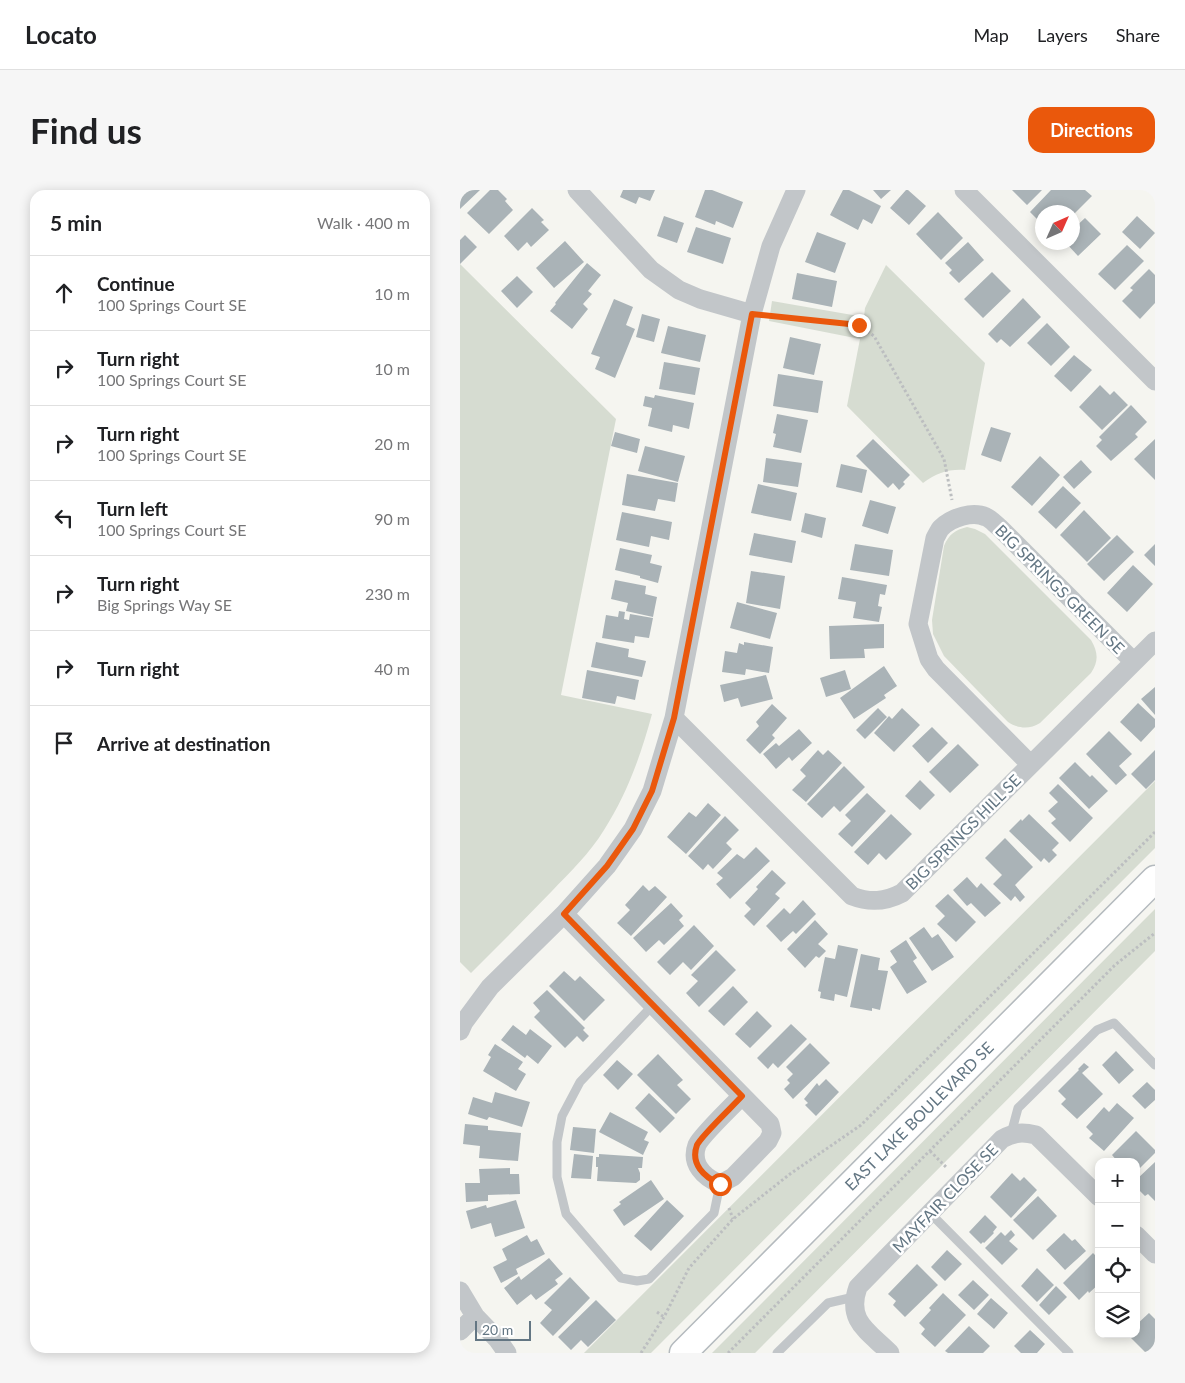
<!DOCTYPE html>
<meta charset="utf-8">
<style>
:root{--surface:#fff;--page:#f6f6f6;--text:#202124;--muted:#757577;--line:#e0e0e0;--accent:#ea580c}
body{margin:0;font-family:Lato,sans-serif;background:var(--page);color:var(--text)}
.controls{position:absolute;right:15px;bottom:15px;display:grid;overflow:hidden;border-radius:10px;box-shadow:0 2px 12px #0003}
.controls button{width:45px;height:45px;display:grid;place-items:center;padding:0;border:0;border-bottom:1px solid var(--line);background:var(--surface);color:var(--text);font:25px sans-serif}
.compass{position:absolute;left:575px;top:15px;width:45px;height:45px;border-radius:50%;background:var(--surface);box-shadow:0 2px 12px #0003;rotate:45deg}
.scale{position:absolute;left:15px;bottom:12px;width:56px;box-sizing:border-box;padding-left:5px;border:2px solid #637683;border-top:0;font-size:14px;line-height:18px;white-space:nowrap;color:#637683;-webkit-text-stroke:4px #fff;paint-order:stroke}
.stop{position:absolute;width:15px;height:15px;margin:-11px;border:4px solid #ea580c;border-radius:50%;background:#fff}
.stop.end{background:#ea580c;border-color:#fff;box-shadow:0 1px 5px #0008}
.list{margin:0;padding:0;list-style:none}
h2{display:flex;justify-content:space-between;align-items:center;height:65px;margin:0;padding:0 20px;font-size:21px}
h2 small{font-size:16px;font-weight:400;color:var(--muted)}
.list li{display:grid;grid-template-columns:32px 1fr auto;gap:15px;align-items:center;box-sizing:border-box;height:75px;padding:0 20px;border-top:1px solid var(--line)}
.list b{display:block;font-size:19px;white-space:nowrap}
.list p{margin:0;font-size:16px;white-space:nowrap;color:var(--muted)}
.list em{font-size:16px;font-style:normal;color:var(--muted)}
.icon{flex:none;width:28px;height:28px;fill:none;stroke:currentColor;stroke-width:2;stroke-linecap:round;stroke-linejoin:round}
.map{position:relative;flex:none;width:695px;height:1163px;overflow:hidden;border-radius:15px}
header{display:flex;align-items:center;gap:30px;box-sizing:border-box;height:70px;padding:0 25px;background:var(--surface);border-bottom:1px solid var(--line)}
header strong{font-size:24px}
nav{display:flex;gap:28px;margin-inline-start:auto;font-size:18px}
.intro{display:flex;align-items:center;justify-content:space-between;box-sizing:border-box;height:120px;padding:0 30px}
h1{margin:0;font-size:35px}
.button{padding:12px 22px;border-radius:15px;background:var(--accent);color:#fff;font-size:18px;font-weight:700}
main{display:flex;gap:30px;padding:0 30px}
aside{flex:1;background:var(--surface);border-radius:15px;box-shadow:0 2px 12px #0003}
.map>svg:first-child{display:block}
</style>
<header>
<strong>Locato</strong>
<nav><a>Map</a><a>Layers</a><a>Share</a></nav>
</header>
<div class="intro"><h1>Find us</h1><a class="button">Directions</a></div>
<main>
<aside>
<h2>5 min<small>Walk · 400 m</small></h2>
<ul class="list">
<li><svg class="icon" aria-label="ahead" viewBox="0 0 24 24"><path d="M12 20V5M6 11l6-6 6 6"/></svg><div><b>Continue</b><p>100 Springs Court SE</p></div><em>10 m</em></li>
<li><svg class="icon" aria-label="right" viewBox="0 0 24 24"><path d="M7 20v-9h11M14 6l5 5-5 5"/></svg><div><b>Turn right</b><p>100 Springs Court SE</p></div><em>10 m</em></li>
<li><svg class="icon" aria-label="right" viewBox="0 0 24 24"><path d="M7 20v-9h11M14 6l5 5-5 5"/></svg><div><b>Turn right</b><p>100 Springs Court SE</p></div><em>20 m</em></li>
<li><svg class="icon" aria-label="left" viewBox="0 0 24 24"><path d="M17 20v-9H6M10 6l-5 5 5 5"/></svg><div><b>Turn left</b><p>100 Springs Court SE</p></div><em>90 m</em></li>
<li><svg class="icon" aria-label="right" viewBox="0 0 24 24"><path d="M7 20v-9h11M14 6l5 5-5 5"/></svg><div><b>Turn right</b><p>Big Springs Way SE</p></div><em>230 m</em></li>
<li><svg class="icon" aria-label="right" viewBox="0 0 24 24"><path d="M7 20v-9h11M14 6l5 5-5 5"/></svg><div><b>Turn right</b></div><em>40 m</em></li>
<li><svg class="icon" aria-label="arrive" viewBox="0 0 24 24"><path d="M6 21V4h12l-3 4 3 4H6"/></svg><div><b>Arrive at destination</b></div></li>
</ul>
</aside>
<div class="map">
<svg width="695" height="1163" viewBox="0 0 695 1163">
<rect width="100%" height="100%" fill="#f5f5f0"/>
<path fill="#d6dcd1" d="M0,74L156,229L101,505L192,524C181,565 167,604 144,640C130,663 110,682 92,701C65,729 38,756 11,783L0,772Z
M426,75L525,173L505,280C488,279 477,283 463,293L387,216L400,149L309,131L312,111L404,127L405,118Z
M507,337L515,339L525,344L631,450C638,462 639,471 631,483L580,533C569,540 557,538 548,532L484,466L473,444L472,430L484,356C489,344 495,340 507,337Z
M695,591V658L191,1163H124Z
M695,719V761L295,1163H252Z"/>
<path fill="#aab3b7" d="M0,0H20L0,19Z
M30,0H38L47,9L45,11L53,20L29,44L7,23Z
M163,0H195L190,11L179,7L176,14L160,7Z
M245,0H252L283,12L273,38L256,31L255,35L235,27Z
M383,0H389L421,16L412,34L403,29L398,40L370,25Z
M413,0H431L421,9Z
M446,0H448L466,16L449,35L430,18Z
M552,0H582L567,15Z
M591,0H625L632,6L612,26V22H604L601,20L599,22H582V34L570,22Z
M72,18L84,30L81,32L89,40L71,57L67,52L58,61L44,46Z
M478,22L503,48L481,70L456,44Z
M204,26L224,33L217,53L197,46Z
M677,26L695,43L680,59L662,42Z
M625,28L641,44L618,66L605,52H612V40Z
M236,37L271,48L263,74L227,62Z
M357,42L386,53L375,83L345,72Z
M5,45L17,57L0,74V50Z
M105,51L124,72L94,98L76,78Z
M508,52L524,70L499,93L489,83L492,80L485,73Z
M667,55L684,71L655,100L638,84Z
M127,73L141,85L128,101L132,104L123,114L128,119L112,139L90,121L96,114L95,113Z
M689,79L695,85V113L680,129L662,111L673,100L670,98Z
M532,82L551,101L523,128L504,109Z
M337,83L377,91L372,117L332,109Z
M57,86L73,102L57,118L41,101Z
M563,108L581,127L550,157L541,149L537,153L528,144Z
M154,109L173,117L166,135L175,139L155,188L135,179L140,167L131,164Z
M182,124L200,129L194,152L176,147Z
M587,133L610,157L591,176L567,153Z
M208,136L246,145L240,172L201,163Z
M330,147L361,154L354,185L323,178Z
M614,165L632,180L611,202L594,186Z
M204,172L240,178L235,205L199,199Z
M318,184L363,191L358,223L313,216Z
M640,195L650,205L654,201L668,215L642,240L619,217Z
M195,205L234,213L229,239L213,235L212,242L188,236L192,218L183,216L185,206L194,208Z
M671,215L687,232L675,244L678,247L651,271L636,256L642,250L639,247Z
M317,224L348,230L341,263L313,257L316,244L313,243Z
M531,237L551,243L541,272L521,265Z
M155,242L180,249L177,263L151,256Z
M413,249L450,285L443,292L445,294L439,300L433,293L428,298L396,266Z
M695,249V290L674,269Z
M185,256L225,266L218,292L178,281Z
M580,266L600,285L572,316L551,297Z
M306,268L342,273L338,297L303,292Z
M621,270L632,282L614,299L603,287Z
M381,274L407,280L402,303L376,297Z
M167,284L218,293L215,312L198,309L195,321L162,315Z
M298,294L337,303L331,331L291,323Z
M603,296L621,313L596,339L578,322Z
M410,310L436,317L428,344L402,336Z
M624,320L651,348L627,372L600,345Z
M162,322L212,332L209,350L191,346L189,357L156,350Z
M345,323L366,328L362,348L341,342Z
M294,343L336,351L332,373L289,365Z
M657,345L674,362L644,391L627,374Z
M395,354L433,360L429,386L390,380Z
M695,354V376L684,365Z
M160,358L192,365L190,373L202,376L198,393L180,388V386L155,380Z
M673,375L693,394L667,422L647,403Z
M291,381L325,386L320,419L286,413Z
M382,387L427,395L425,405L420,404L418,416L422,417L419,432L393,428L396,412L378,409Z
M155,390L186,396L185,404L197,407L193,427L166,421L168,413L151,409Z
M277,412L317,423L310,449L270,438Z
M159,421L165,422L164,429L169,430L170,424L193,428L189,448L175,446L174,453L142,448L146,425L158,427Z
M424,434V458L404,459L405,468L370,469L369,436Z
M136,452L169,459L168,467L186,471L182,487L131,477Z
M284,452L313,457L309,483L286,479L285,485L262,482L265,461L277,463L279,453L284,455Z
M424,476L437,496L424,505L426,508L394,529L380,508Z
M127,480L179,490L175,510L157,506L155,514L122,508Z
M385,480L391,499L366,507L360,488Z
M306,485L313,509L281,517L278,508L264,512L260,495Z
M695,497V525L681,509Z
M678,513L695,529V537L681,552L660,532Z
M312,514L327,528L312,545L315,548L300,564L286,550L299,536L296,532Z
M418,518L427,527L405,549L396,540Z
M442,518L460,535L434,562L414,543L429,526L432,529Z
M472,537L488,553L468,573L452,556Z
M339,539L352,553L332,571L329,567L316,579L303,564L316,553L319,556Z
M649,541L672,564L659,576L667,585L656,595L626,564Z
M498,554L519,575L490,603L469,582Z
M358,560L363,565L368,560L382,573L346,612L332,600L346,586L340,580Z
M695,560V590L686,599L671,584Z
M615,572L630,587L632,585L648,601L629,619L599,588Z
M384,576L405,597L380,622L374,616L362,628L347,614Z
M460,590L475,605L460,620L445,606Z
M598,594L633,628L610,652L591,633L596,629L588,621L598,612L589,603Z
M407,603L426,621L392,657L378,644L391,631L385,625Z
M248,613L261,625L226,664L207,647L229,622L236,627Z
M431,624L452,644L426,670L419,663L408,675L394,662Z
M569,624L599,653L592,660L597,665L589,673L584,668L581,672L549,641L561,629L562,631Z
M265,626L279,640L266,653L272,659L253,679L248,674L243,680L228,666Z
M545,648L573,677L555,695L565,707L560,712L555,706L551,711L533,694L542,685L525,668Z
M296,657L310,671L270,709L256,694L263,688L257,683L277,664L284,669Z
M312,680L326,693L315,704L320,708L294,736L284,726L291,719L285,713L298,699L296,697Z
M507,687L517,698L521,693L541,713L525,727L511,713L507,716L493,700Z
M183,695L189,701L195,696L207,707L171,746L157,733L170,720L165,715Z
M488,704L516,732L496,752L477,734L485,726L475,716Z
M343,710L356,724L336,744L333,741L321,752L306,736L324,718L330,724Z
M211,713L223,726L219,730L224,736L204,755L199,750L186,762L173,748Z
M355,730L368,744L358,754L366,761L359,768L356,766L345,778L327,759Z
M234,735L254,756L231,780L223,772L210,785L197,772Z
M464,737L472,748L478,744L494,767L472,781L449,748Z
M446,750L457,768L453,771L467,792L447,804L430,777L437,772L430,761Z
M378,755L398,759L387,807L375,804L374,811L360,808L361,802L358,801L365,767L375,769Z
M256,760L276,780L239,817L226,803L238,791L231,785Z
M401,764L420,768L418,780L428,781L420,820L412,818V821L390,817Z
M104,781L115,791L120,786L145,810L124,831L89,796Z
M273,796L288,812L264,836L248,821Z
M87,800L125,838L123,840L129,846L123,852L117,846L105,858L74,827L80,821L73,813Z
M297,821L312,836L290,858L275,844Z
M331,834L347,849L318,878L313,873L308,879L297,868Z
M53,835L66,845L70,839L92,856L78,874L67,865L65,868L41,850Z
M350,853L370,873L333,909L324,899L330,893L327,890L333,884L326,877Z
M35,854L63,872L58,879L66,884L56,901L23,881L31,867L28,865Z
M656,861L674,880L659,894L642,875Z
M198,864L223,890L217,895L231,909L216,924L177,885Z
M157,870L173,884L158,900L143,885Z
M624,873L629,877L622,883L643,904L617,929L601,914L606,909L598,901L619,880L618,879Z
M366,889L379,902L356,926L345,915L348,913L344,909L357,893L359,896Z
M687,892L695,900V910L685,919L672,906Z
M35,902L70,912L62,937L29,927L27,930L8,924L13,907L32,913Z
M189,903L215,928L200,943L175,918Z
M657,913L674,928L644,961L629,948L633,944L626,937L644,917L649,922Z
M150,922L188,942L184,950L189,952L183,965L139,942Z
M5,934L28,936V940L61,943L58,971L19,968L20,956L3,954Z
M113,937L136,939L134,963L110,960Z
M676,941L695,960V963L676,982V972H658L652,965Z
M114,964L133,966L131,989L111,988Z
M139,964L183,967L182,978H178L180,983V990L176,993L137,991L138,977H136V967H139Z
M695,972V1011L688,1004L685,1006L676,997V990Z
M50,978V984H59L60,1004L28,1005V1011L6,1012L5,993H20L19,979Z
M552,983L560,991L564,987L577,1000L551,1028L530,1007Z
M191,990L204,1009L164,1036L153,1020L161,1014L159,1012Z
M578,1006L597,1026L573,1050L553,1030Z
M56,1010L65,1038L35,1047L31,1033L11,1039L6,1021L26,1015L27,1018Z
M207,1010L224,1026L191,1061L174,1046Z
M525,1025L537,1037L533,1042L534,1043L524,1053L523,1052L521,1054L509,1042Z
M551,1040L555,1045L549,1051L558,1059L542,1075L525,1058L541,1042L545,1046Z
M604,1043L612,1051L615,1049L626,1061L605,1080L586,1060Z
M67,1045L71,1052L77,1049L85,1064L56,1079L58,1084L41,1093L33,1077L47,1070L42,1059Z
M487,1060L502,1074L485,1091L471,1077Z
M633,1063L639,1069V1094L629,1103L628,1101L619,1110L603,1093Z
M89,1068L103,1084L95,1090L98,1094L76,1110L71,1104L57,1115L44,1098L59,1086L61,1090Z
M457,1074L478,1095L445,1127L433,1115L436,1111L428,1104Z
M577,1078L594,1095L577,1112L561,1096Z
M110,1087L130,1108L93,1146L80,1133L92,1120L84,1113Z
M513,1090L529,1105L514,1120L498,1105Z
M596,1096L607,1107L589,1125L579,1115Z
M483,1103L506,1125L475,1157L461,1144L465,1139L459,1133L471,1120L469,1118Z
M531,1108L548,1123L534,1139L517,1124Z
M136,1110L156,1130L128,1157L121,1150L111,1160L98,1147Z
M689,1123L695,1129V1156L686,1163L667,1144H676V1135Z
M509,1136L530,1156L523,1163H488L485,1161Z
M570,1140L585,1154L577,1163H561L554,1156Z"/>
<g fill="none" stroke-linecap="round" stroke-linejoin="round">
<g stroke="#b4babe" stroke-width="29">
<path id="secondary" d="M223,1163L695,689"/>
</g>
<path stroke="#bcbec0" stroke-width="3" stroke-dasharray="2.5 2.5" stroke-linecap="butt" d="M310,126L399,135L414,146L484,269L492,310
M470,961L487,978
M269,1018L273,1029
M197,1122L204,1127
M181,1163L204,1127L229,1078L273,1029L330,984L401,935L695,642
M268,1163L655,775L695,743"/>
<path stroke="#c2c6c9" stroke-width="9" d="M193,815L120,892L102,926L97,952V987L106,1024L161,1088L177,1091L189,1089L254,1023L260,994
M551,944L558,918L637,840L654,833L695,875
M470,1023L609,1163
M317,1163L368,1113L394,1107"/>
<path stroke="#c2c6c9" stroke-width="19" d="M117,0L191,80L219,100L240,109L292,124
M504,0L695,191
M214,528L392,706C410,713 425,712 442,703L695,451
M570,574L476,479L469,469L458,434L475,348C477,345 479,340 481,338C492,327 513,321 526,327C531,329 535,334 539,337L674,472
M104,724L310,934L312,943L308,951L273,987L260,994C244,987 230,974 237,955C241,946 273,915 282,906
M0,841L4,832L30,797L104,724L147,676L173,639L192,601L214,528L292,124L311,56L336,0
M676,1045L695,1064
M0,1101L15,1126L38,1150L47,1163
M0,1141L15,1126
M430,1163C408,1141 386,1131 398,1097L542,949C555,942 563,942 576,945L639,1007"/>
<use href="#secondary" stroke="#fff" stroke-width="26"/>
</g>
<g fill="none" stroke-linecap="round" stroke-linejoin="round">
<path stroke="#ea580c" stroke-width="6" d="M260,994C244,987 230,974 237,955C241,946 273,916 282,906L104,724L147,676L173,639L192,601L214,528L292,124L399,135"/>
</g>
<g text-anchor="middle" stroke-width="5" stroke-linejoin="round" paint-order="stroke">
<g font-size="16" fill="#637683" stroke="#fff">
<text transform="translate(600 399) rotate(45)" y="6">BIG SPRINGS GREEN SE</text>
<text transform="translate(503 642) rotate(-45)" y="6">BIG SPRINGS HILL SE</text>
<text transform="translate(459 926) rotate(-45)" y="6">EAST LAKE BOULEVARD SE</text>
<text transform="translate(485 1008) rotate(-46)" y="6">MAYFAIR CLOSE SE</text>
</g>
</g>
</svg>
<div class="controls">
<button>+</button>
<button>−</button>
<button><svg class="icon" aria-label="locate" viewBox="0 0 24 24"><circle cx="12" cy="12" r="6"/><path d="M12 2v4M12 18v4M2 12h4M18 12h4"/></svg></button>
<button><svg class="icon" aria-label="layers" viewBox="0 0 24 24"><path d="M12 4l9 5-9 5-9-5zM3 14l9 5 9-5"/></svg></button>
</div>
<svg class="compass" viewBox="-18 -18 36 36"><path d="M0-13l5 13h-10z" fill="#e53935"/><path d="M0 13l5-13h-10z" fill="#757577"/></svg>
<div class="scale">20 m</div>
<div class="stop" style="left:260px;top:994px"></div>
<div class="stop end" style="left:399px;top:135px"></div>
</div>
</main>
